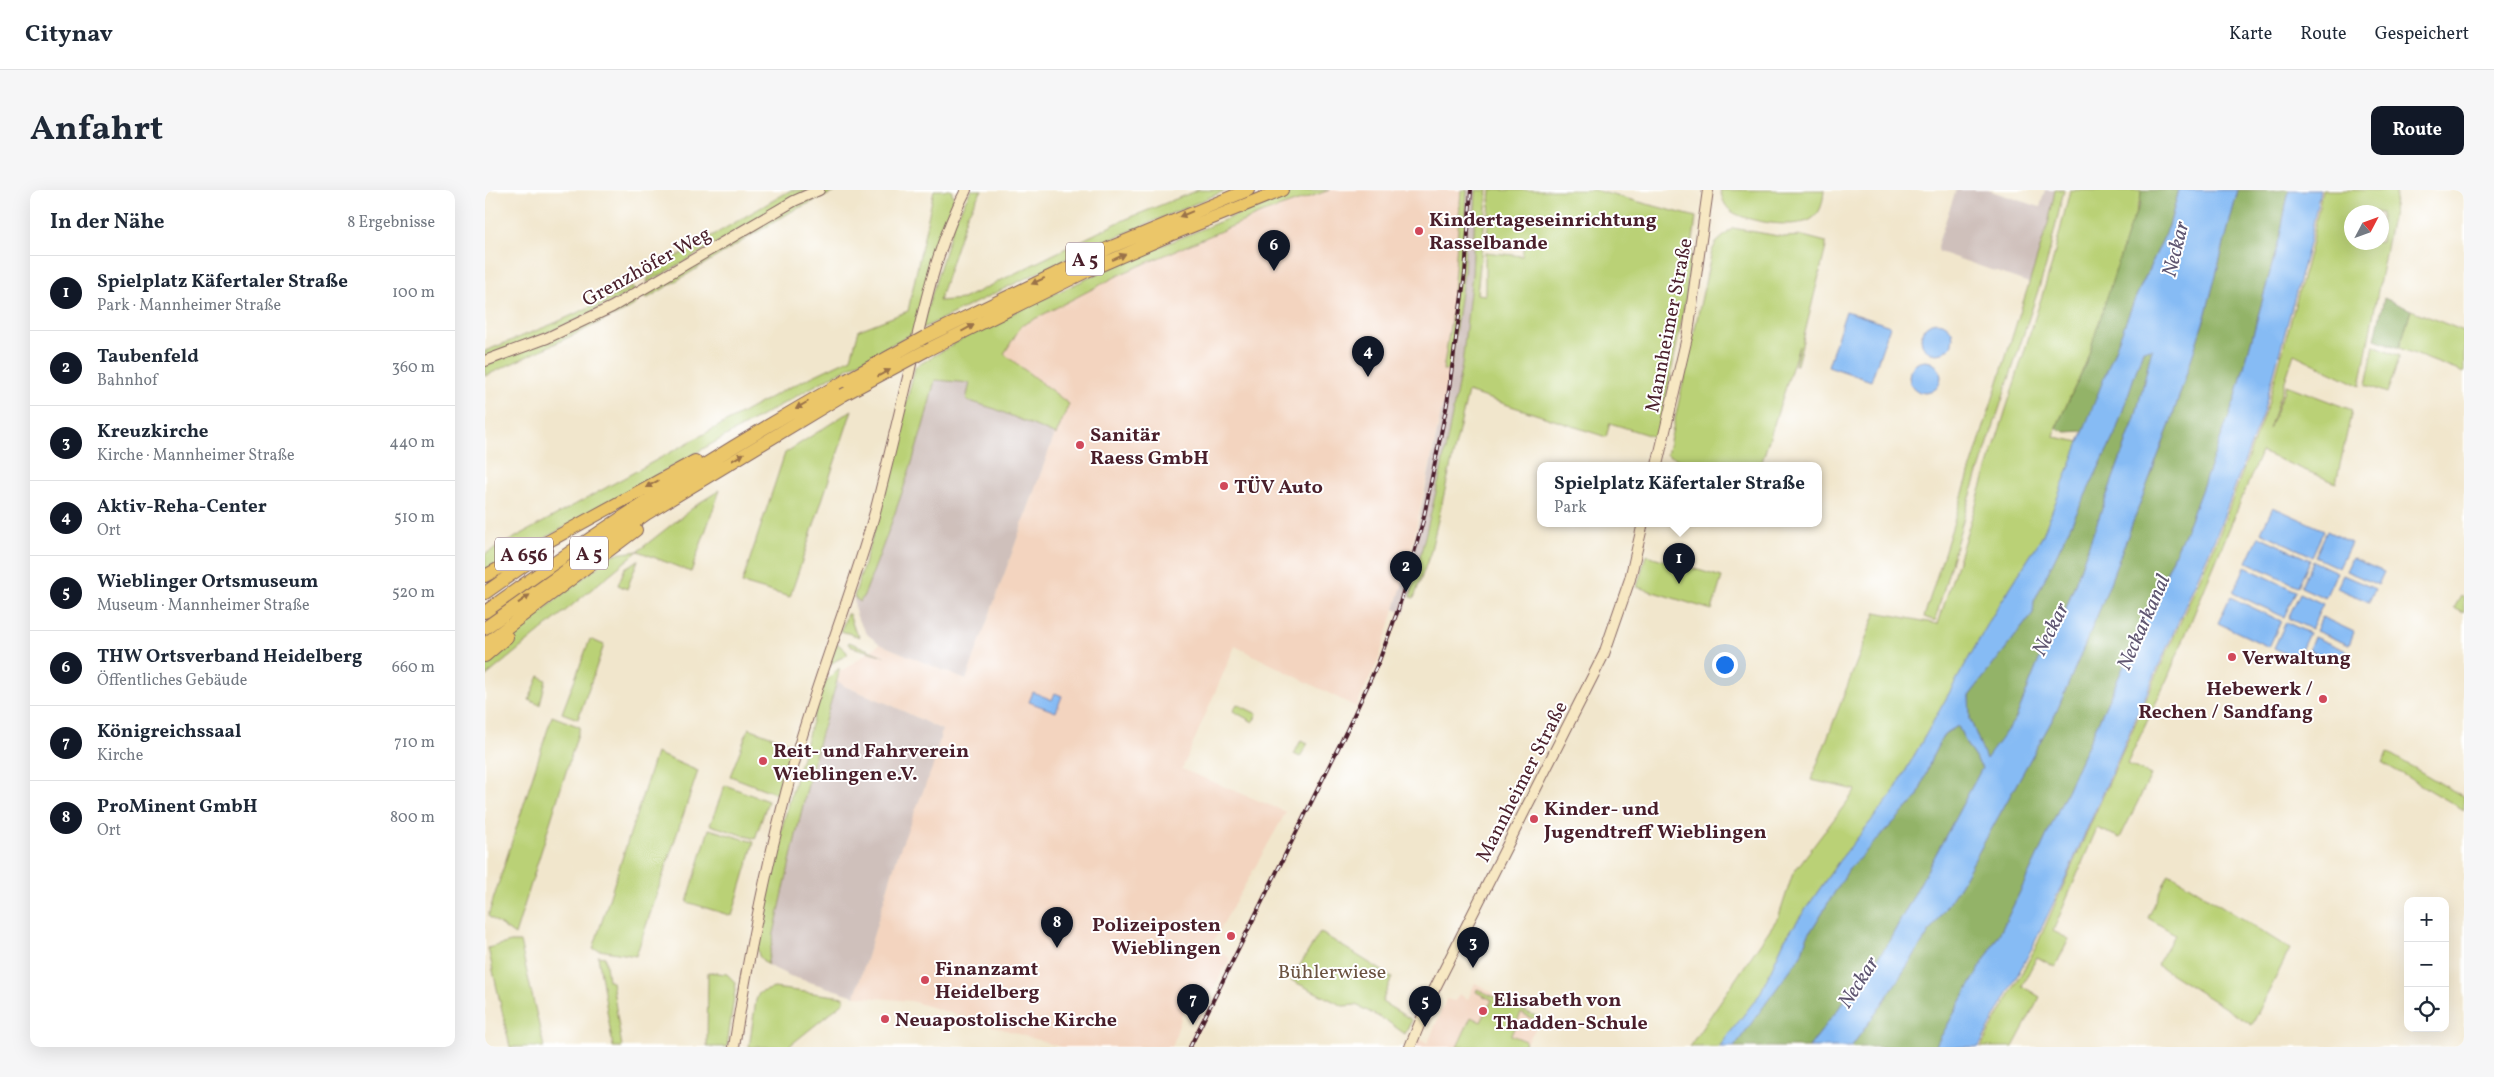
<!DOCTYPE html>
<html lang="de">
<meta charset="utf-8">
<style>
:root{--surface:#fff;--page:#f6f6f7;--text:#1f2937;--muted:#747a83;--line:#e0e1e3;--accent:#111827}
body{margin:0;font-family:Vollkorn,serif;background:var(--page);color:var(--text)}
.controls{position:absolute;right:15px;bottom:15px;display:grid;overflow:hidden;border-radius:10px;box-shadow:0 5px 20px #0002}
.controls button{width:45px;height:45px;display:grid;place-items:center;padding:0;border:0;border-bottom:1px solid var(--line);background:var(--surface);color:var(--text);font:25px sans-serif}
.compass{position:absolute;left:1859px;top:15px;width:45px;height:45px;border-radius:50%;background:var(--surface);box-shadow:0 5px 20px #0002;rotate:49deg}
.you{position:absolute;left:1239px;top:474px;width:18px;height:18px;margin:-12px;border:4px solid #fff;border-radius:50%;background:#1a73e8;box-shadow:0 0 0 8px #1a73e833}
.badge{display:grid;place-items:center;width:32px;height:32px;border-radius:50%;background:var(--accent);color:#fff;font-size:16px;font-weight:700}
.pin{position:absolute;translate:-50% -41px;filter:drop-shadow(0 1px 2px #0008)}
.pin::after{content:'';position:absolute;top:26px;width:18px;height:15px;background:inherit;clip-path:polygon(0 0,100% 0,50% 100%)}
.popup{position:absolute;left:1052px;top:272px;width:285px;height:65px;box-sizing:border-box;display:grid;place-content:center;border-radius:10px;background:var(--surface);filter:drop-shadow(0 1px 4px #0005);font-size:16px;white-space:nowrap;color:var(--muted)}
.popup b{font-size:19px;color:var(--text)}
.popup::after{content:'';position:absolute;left:50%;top:100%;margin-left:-10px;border:10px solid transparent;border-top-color:var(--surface)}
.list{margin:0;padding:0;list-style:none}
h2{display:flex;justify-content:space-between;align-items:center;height:65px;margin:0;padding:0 20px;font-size:21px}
h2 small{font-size:16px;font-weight:400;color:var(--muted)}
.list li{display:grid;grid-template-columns:32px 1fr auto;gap:15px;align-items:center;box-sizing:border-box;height:75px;padding:0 20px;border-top:1px solid var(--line)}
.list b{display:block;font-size:19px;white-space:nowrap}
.list p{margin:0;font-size:16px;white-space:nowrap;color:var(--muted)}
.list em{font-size:16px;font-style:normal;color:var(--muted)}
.icon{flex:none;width:28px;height:28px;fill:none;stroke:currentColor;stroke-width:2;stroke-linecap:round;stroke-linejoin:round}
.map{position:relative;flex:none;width:1979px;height:857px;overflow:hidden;border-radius:10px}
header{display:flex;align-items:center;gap:30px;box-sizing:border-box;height:70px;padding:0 25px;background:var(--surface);border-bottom:1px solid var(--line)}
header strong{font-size:24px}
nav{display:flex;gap:28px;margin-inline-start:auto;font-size:18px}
.intro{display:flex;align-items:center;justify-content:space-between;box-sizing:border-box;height:120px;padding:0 30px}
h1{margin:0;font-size:35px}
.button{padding:12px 22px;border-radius:10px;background:var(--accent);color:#fff;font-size:18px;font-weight:700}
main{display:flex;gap:30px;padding:0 30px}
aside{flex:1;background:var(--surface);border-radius:10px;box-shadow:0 5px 20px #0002}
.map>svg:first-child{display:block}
</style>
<header>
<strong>Citynav</strong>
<nav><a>Karte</a><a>Route</a><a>Gespeichert</a></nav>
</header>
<div class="intro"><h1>Anfahrt</h1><a class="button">Route</a></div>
<main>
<aside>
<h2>In der Nähe<small>8 Ergebnisse</small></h2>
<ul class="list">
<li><span class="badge">1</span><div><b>Spielplatz Käfertaler Straße</b><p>Park · Mannheimer Straße</p></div><em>100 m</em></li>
<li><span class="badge">2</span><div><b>Taubenfeld</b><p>Bahnhof</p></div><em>360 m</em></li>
<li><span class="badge">3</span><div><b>Kreuzkirche</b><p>Kirche · Mannheimer Straße</p></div><em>440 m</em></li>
<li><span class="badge">4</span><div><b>Aktiv-Reha-Center</b><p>Ort</p></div><em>510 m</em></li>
<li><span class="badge">5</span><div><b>Wieblinger Ortsmuseum</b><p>Museum · Mannheimer Straße</p></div><em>520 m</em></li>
<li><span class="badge">6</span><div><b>THW Ortsverband Heidelberg</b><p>Öffentliches Gebäude</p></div><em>660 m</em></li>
<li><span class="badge">7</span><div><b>Königreichssaal</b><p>Kirche</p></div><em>710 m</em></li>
<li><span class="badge">8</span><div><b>ProMinent GmbH</b><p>Ort</p></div><em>800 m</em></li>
</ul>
</aside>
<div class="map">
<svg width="1979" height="857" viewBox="0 0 1979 857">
<rect width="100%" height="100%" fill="#fff"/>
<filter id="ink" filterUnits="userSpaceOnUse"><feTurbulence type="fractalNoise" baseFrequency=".02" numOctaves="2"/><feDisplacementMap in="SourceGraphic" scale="10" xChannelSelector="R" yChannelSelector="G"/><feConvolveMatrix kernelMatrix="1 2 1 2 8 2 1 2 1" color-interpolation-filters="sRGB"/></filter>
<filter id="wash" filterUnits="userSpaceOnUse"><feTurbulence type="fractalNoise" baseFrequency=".0096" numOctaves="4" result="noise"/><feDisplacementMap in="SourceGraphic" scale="20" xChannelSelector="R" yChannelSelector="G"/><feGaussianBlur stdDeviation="1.12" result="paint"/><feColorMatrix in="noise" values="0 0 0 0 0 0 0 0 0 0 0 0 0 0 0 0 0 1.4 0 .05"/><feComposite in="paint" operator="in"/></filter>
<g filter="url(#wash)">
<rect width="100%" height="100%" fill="#f1e6cc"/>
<path fill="#f3d4bf" d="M845,0H976L966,130L958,179L965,180L922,380L893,471L871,517L750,456L697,579L801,622L725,757L745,768L713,829L698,822L687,857H576L426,811L370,806L413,664L457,540L406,515L359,496L353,491L355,482L395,454L481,490L580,216L488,146L778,23Z
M990,793L1056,830L1039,857H930L933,848L943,853L961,809L970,811L974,804L983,809Z"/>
<path fill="#cfc0bb" d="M982,0H991L987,83L977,174L955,286L936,363V367L919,424L910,419L928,359L965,180L979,82Z
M1471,0H1503L1555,17L1560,0H1570L1564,30L1544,93L1454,62L1452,56Z
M430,177L580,216L481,490L395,454L383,445L374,432L370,421L369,407L394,325Z
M353,491L359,496L406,515L457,540L448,576L413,664L370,806L305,786L282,775L318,613L346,506Z"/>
<path fill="#bad176" stroke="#827850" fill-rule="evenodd" d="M306,0H324L162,93L163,88L170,84L168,80Z
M342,0H354L309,20L163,108H159L160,102L312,12Z
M449,0H466L469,8L450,65L430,142L333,194L0,382V364L301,199L366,168L374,140L423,121Z
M486,0H497L482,25L454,111L478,109L634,32L713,0H742L591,64L436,139L469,32Z
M812,0H845L778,23L638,83L536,136L519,164L584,214L571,245L510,219L481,210L485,193L450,190C433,263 407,333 380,403L375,412L369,407L394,325L430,177L494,139L642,70Z
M976,0H982L979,82L965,180H958L966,130Z
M991,0H1003L992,104L1000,105V62L1037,66L1039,54L1002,47L1006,0H1109L1211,27L1200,113L1173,248L1125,233L1121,247L983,202L945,364L929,408L925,407L955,286L977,174L987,83Z
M1235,0H1339C1338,11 1337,21 1328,28C1314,40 1260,32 1246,21C1239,16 1237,7 1235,0Z
M1570,0H1579L1561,76L1480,323L1450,431L1439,427L1564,30Z
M1585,0H1656L1657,4L1601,173L1571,238L1569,247L1595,252L1557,347L1508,425L1407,605L1354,671L1300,749L1275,804L1234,857H1204L1294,726L1308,683L1371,600L1326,590L1391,422L1453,434L1567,74Z
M1837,0H1912L1875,196L1809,164L1784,239L1801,195L1867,220L1851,293L1776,262L1683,487L1642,574L1666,585L1635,648L1612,638L1568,741L1584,749L1570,777L1552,767L1537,796L1555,807L1528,857H1496L1551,757L1734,345L1783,214L1826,56ZM1866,22H1896V52H1866Z
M1248,38L1299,47L1318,46L1341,52V57L1312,175H1310L1314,156L1276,275H1211L1182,265L1227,61L1231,53Z
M148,97L150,99L148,101L79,136L0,168V161L70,133Z
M147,109L152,113L140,121L0,186V175Z
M1926,120L1979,141V183L1914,158Z
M1889,155L1915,166L1902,203L1881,195Z
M367,220L305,407L257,393L300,263Z
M235,300L206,382L153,361L0,487V471L75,406L129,364L153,361L214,313Z
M1161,365L1237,387L1227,420L1152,397Z
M153,370L142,399L133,395L140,378Z
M1976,406L1979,408V423L1969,418Z
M362,424H364L370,441L375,447L356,441Z
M105,449L119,455L93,529L77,523Z
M364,452L399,466L367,457L363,454Z
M352,453L362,462V465L350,471L344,477Z
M354,478C356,483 338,536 335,547C315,623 299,699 282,775L274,766L272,756L290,662L335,503L340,492Z
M54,486L61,490L55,515L44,510Z
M752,514L772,524L768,532L748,521Z
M67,526L95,537L30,745L3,726Z
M264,538L311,556L292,604L245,586Z
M816,550L823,553L815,567L809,564Z
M1902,562L1979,607V620L1898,573Z
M171,563L213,581L151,766L108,759Z
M240,595L283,611L270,649L225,635Z
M224,639L269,652L247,726L202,712Z
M1684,683L1805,759L1767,835L1672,775L1690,744L1663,728Z
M835,742L907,787L897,812L927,830L920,844L902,831L871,815L858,816L806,790Z
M26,752H35L59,857H25L3,758Z
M113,766L120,767L123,790L127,792L137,857H128Z
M223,782L242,784L251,793L242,857H222Z
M289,798L359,807V812L303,857H264L271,810L274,803Z
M992,799L1057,829L1055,832L1036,823L1026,845L1041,851L1039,857H972L986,827L996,832L1007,810L991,802Z"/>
<path fill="#93b367" stroke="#6e6949" d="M1656,0H1694L1684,36L1649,111L1599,241L1581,242L1571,238L1601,173L1645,35L1655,15Z
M1753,0H1804L1795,46L1750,210L1704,333L1550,671L1517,739L1450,857H1366L1393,820L1476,694L1571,523L1617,414L1685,234L1720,127Z
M1899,108L1926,120L1914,158L1890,149Z
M1667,159L1650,228L1580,421L1556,465L1531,528L1501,570L1485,529L1484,506L1548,423L1549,411L1630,244L1658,160Z
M1473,536L1483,557L1497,578L1401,757L1324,857H1249L1316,765L1322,747L1364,679L1432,608L1447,567L1459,544Z"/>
<path fill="#86bbf4" stroke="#686d90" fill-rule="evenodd" d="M1694,0H1753L1720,127L1685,234L1617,414L1571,523L1476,694L1393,820L1366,857H1324L1401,757L1497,578L1483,557L1473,536L1459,544L1447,567L1432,608L1364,679L1322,747L1316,765L1249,857H1234L1275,804L1300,749L1354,671L1407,605L1508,425L1557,347L1649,111L1684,36ZM1667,159L1650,228L1580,421L1556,465L1531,528L1501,569L1485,529L1484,506L1548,423L1549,411L1630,244L1658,160Z
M1804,0H1835L1824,54L1779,220L1732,344L1580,689L1547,758L1494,857H1450L1517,739L1550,671L1704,333L1750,210L1795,46Z
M1361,121L1405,136L1386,191L1343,176Z
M1436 148a16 16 0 1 1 32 0a16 16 0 1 1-32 0Z
M1424 187a16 16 0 1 1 32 0a16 16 0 1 1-32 0Z
M1788,317L1839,340L1827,366L1776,342Z
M1842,341L1866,353L1854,378L1830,367Z
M1774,346L1825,370L1813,396L1762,372Z
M1867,368L1899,382L1893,395L1861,381Z
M1828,371L1852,382L1840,408L1816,397Z
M1760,377L1811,401L1799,427L1748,403Z
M1858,385L1890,399L1884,412L1852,398Z
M1815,403L1838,414L1826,439L1803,428Z
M1745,407L1796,431L1784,457L1733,433Z
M1837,427L1869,442L1864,455L1831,441Z
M1801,432L1824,443L1812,469L1789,458Z
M1829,447L1862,461L1856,474L1824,460Z
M548,502L567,510L570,503L577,506L571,522L544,512Z"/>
</g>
<g filter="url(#ink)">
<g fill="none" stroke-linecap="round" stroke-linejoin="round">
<g stroke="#846563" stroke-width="12">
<path id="secondary" d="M0,171L62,148L127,117L309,11L334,0
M1172,275L1203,143L1223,0
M249,857C265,755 285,655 314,556C337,477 368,401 390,322C402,276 413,229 424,183C438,121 451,57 481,0
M925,857L946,806L1119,464L1145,389L1158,333"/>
</g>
<g stroke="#846563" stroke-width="14">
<path id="highway" d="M440,147L624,58L763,0
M440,161L602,81L685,45L797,0
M0,386L210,271
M0,403L61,360
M0,422C116,338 235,262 360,191
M0,438L161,324L358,205
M0,454L151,340
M0,466L22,447"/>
</g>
<use href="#secondary" stroke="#f7e8c3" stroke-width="10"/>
<use href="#highway" stroke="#ebc669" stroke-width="12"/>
<g stroke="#4a1f2b" stroke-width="4">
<path id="rail" d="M705,857L861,542L894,471L913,420L938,331L962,214L980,83L986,0"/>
</g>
<use href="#rail" stroke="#fff" stroke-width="2" stroke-dasharray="5.5" stroke-linecap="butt"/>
<g stroke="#846563" stroke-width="14" stroke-linecap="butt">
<path id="highway-bridge" d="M360,191L440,147
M358,205L440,161"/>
</g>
<use href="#highway-bridge" stroke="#ebc669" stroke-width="12"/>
</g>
<defs><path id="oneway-solid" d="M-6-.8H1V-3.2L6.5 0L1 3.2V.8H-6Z" transform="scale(1.25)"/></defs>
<g fill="#9a724a">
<use href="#oneway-solid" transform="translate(701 24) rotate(158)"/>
<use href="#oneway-solid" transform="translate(634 67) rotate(-24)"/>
<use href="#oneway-solid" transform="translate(553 91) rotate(155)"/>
<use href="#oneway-solid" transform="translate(483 138) rotate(-28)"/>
<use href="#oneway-solid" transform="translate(399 183) rotate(-28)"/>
<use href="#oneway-solid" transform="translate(317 215) rotate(150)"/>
<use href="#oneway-solid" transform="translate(253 267) rotate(-31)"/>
<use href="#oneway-solid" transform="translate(167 294) rotate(151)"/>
<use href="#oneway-solid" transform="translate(39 409) rotate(-36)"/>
</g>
</g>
<g fill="#d1495b" stroke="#fff" stroke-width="2">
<circle cx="934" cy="41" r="5"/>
<circle cx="595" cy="255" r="5"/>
<circle cx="739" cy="296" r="5"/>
<circle cx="1747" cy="467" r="5"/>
<circle cx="1838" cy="509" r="5"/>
<circle cx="278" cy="571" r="5"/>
<circle cx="1049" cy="629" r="5"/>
<circle cx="746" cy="746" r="5"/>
<circle cx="440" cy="790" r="5"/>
<circle cx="998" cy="821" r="5"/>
<circle cx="400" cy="829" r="5"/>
</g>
<g text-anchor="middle" stroke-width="4" stroke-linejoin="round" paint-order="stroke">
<g fill="#fff" stroke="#80626b" stroke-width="1">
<rect x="581" y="52.5" width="38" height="33" rx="4"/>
<rect x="85" y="346.5" width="38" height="33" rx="4"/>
<rect x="10" y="347.5" width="58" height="33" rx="4"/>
</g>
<g font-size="19" font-weight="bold" fill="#4a1f2b">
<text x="600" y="76">A 5</text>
<text x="104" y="370">A 5</text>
<text x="39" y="371">A 656</text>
</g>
<g font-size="20" font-weight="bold" fill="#4a1f2b" stroke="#fff" text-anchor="start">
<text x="944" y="36">Kindertageseinrichtung<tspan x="944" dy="23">Rasselbande</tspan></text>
<text x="605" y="251">Sanitär<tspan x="605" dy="23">Raess GmbH</tspan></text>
<text x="749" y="303">TÜV Auto</text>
<text x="1757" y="474">Verwaltung</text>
<text x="1828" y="505" text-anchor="end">Hebewerk /<tspan x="1828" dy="23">Rechen / Sandfang</tspan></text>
<text x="288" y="567">Reit- und Fahrverein<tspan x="288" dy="23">Wieblingen e.V.</tspan></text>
<text x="1059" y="625">Kinder- und<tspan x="1059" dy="23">Jugendtreff Wieblingen</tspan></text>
<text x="736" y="741" text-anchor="end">Polizeiposten<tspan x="736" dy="23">Wieblingen</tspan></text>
<text x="450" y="785">Finanzamt<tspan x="450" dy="23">Heidelberg</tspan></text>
<text x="1008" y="816">Elisabeth von<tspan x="1008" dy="23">Thadden-Schule</tspan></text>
<text x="410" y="836">Neuapostolische Kirche</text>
</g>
<g font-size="20" fill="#4a1f2b" stroke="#fff">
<text transform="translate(161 76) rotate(-29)" y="7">Grenzhöfer Weg</text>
<text transform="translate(1183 135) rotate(-79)" y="7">Mannheimer Straße</text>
<text transform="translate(1036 591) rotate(-63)" y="7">Mannheimer Straße</text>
</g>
<g font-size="20" fill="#6c5442" stroke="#fff">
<text x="847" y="788">Bühlerwiese</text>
</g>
<g font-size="21" font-style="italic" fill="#5f5671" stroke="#fff">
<text transform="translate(1690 59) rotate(-76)" y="7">Neckar</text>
<text transform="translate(1658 432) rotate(-66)" y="7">Neckarkanal</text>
<text transform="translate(1565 439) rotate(-63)" y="7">Neckar</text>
<text transform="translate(1373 792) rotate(-57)" y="7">Neckar</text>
</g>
</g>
</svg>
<div class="controls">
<button>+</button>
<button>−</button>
<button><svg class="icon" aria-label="locate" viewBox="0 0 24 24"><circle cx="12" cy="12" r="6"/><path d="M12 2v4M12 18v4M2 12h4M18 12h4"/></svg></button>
</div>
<svg class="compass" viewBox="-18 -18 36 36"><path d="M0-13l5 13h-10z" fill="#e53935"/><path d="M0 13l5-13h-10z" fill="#747a83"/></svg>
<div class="you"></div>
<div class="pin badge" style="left:1194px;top:394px">1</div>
<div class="popup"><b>Spielplatz Käfertaler Straße</b>Park</div>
<div class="pin badge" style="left:921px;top:402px">2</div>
<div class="pin badge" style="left:988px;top:778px">3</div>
<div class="pin badge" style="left:883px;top:187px">4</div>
<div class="pin badge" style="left:940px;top:837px">5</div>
<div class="pin badge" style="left:789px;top:81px">6</div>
<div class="pin badge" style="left:708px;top:835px">7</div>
<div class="pin badge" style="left:572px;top:758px">8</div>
</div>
</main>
